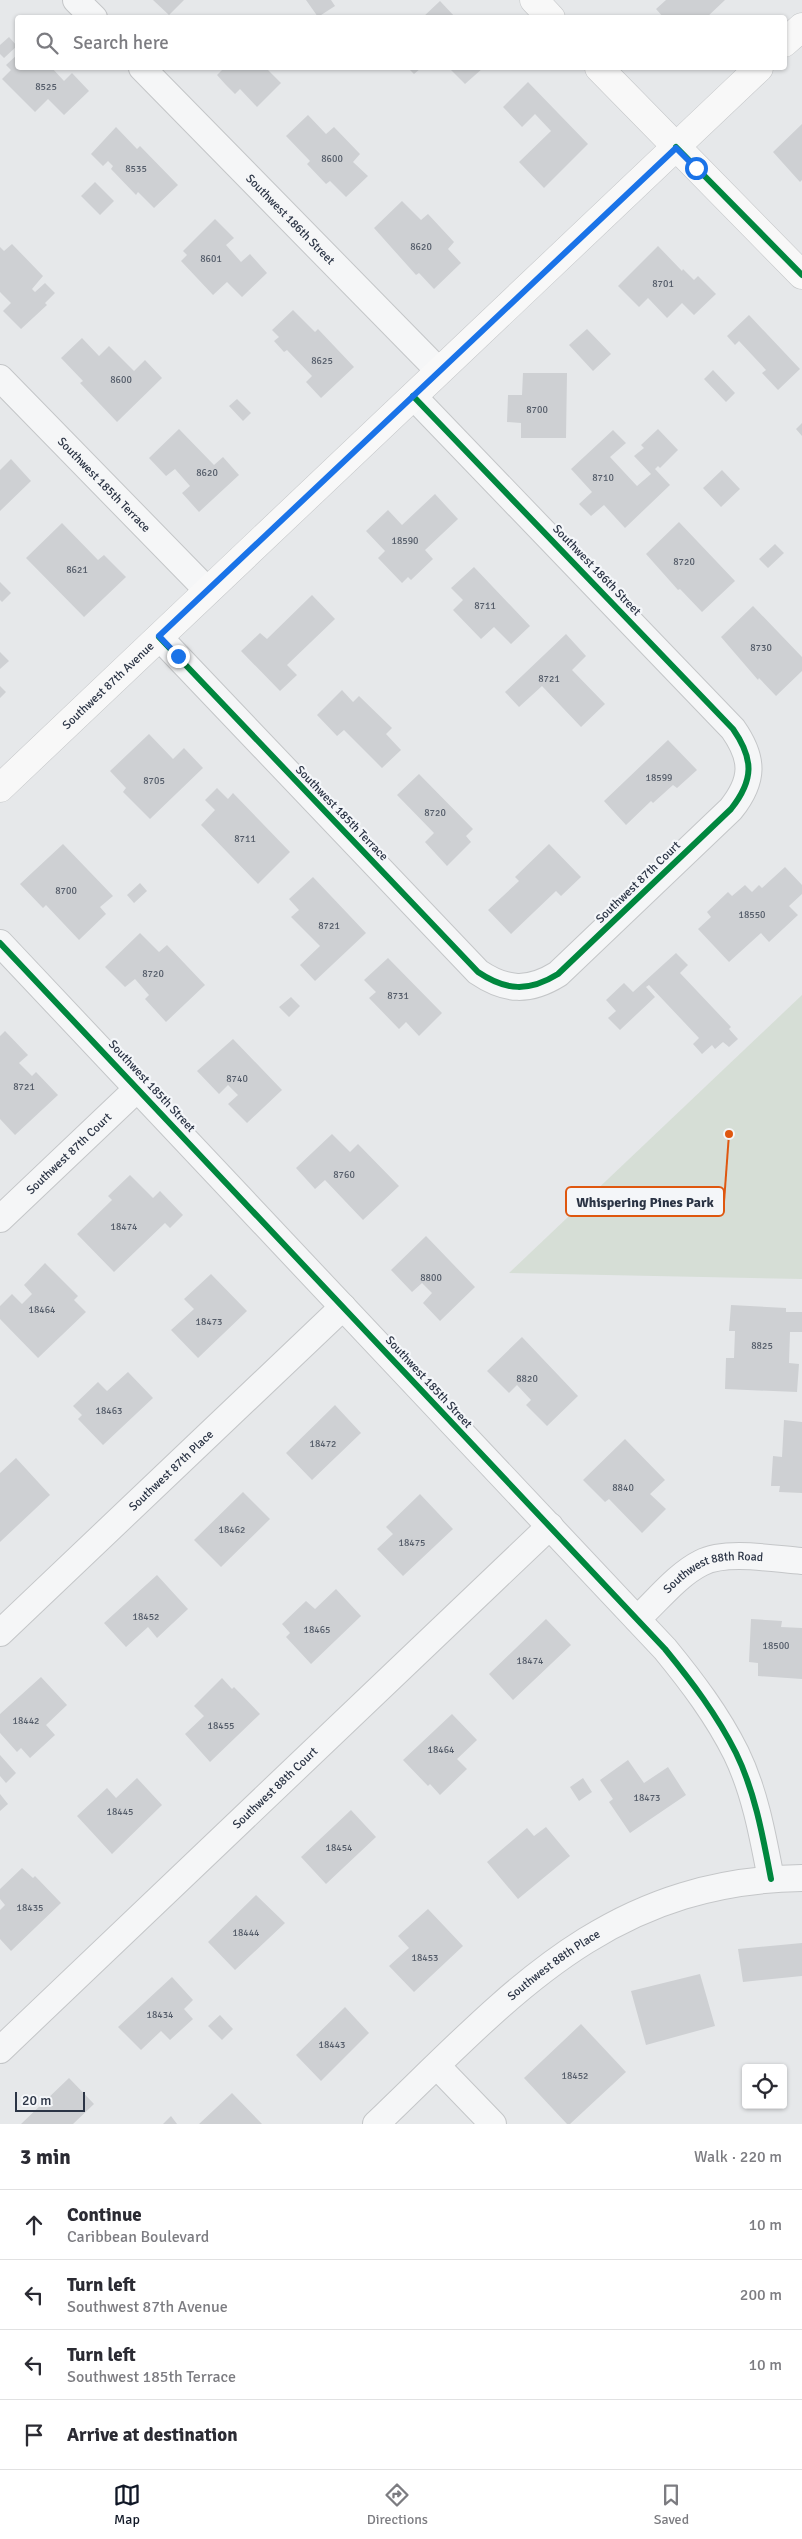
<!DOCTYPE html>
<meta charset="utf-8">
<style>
:root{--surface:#fff;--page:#f7f7f7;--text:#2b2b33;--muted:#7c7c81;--line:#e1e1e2;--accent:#111827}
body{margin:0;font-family:Signika,sans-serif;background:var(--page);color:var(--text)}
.controls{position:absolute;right:15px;bottom:15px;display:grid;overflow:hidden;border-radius:5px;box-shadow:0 1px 4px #0004}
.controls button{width:45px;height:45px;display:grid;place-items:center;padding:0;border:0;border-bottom:1px solid var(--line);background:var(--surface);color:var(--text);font:25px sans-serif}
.scale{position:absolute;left:15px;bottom:12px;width:70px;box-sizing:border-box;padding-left:5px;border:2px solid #2b3445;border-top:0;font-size:14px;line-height:18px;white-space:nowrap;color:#2b3445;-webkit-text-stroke:4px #f4f6f9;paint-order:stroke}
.stop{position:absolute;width:15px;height:15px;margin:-11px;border:4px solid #1a73e8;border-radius:50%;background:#fff}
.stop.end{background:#1a73e8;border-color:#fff;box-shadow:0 1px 5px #0008}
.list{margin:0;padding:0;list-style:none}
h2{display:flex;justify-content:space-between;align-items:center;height:65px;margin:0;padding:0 20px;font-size:21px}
h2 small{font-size:16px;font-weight:400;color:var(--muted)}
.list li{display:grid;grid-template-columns:32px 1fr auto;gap:15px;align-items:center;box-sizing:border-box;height:70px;padding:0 20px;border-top:1px solid var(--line)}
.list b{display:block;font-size:19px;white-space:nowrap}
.list p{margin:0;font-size:16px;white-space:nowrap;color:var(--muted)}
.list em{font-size:16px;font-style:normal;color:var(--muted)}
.icon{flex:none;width:28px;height:28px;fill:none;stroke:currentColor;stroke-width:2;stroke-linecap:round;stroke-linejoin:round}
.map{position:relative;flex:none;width:802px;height:2124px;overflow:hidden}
.search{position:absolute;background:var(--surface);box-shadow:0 1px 4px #0004;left:15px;right:15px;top:15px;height:55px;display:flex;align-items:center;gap:12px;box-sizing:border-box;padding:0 18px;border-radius:5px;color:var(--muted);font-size:19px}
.sheet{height:345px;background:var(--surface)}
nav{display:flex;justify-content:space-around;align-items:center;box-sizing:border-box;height:70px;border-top:1px solid var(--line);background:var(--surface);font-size:14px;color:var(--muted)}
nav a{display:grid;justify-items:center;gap:2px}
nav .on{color:var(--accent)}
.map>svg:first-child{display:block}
</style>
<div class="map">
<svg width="802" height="2124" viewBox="0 0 802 2124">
<rect width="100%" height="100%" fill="#e6e8ea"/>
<path fill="#d6ded6" d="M802,995V1279L509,1273Z"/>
<path fill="#ced0d3" d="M153,0H184L169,15Z
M306,0H331L335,6L318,17Z
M666,0H725L706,18H664L656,9Z
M440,1L456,18H422Z
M9,37L17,46L4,58L0,54V45Z
M18,54V68H52L64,81L72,73L89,91L64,115L48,99L35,112L2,79L11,70L6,65Z
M219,68H271L268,70L281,83L257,107L240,89L235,94L226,85L217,75L222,70Z
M408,68H421L414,74Z
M449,68H483L465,84Z
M528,82L588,144L544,188L519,162L551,131L535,114L522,127L503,107Z
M308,115L326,134L334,127L360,154L353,162L368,176L346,197L330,181L326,184L307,164L310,161L286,136Z
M802,124V180L800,182L773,152Z
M116,127L137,149L140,146L178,185L154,208L138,192L136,195L111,169L113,166L108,161L103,166L91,154Z
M95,182L114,201L100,215L81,196Z
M402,201L421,220L428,214L454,242L448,249L461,263L434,289L419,273L416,275L374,228Z
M215,219L234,238L226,245L241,262L250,254L267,273L242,297L227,282L213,295L181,261L187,255L183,251Z
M12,244L43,276L32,289L35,292L45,283L55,293L45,303L47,305L21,329L3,311L11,303L0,292V247L4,251Z
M658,246L682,271L683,269L694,280L698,276L716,294L694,315L682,303L667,318L648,298L639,307L618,286Z
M293,310L315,332L318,329L354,367L321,398L306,382L312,376L287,350L284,352L274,341L279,337L272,330Z
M749,315L800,369L778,390L762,373L766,370L739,341L735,345L727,336Z
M587,329L611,354L593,371L569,345Z
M82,338L99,356L109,346L134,371L145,360L162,378L117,422L80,383L83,381L61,358Z
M713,370L735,393L726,402L704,379Z
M523,373H567L566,438H521V423L507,422L508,395H522Z
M237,399L251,413L243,421L229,406Z
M802,423V436L796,429Z
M179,429L214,465L223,457L239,475L199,512L182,493L190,486L175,469L166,476L149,458Z
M658,429L678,450L660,468L658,466L655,469L670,485L625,528L604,505L591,516L579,504L592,492L571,469L613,430L626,443L610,457L637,486L651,474L634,456L644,448L641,445Z
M11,459L31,481L0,511V470Z
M722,470L740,489L721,507L703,488Z
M435,494L458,519L425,550L433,559L411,580L408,577L402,583L378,558L385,551L366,531L388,510L402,525Z
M679,522L735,581L702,612L680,589L678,590L646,554Z
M62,523L98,560L104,555L126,577L84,617L26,558Z
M775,544L784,553L768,568L759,559Z
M474,567L530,626L511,644L494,627L481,639L453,610L463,600L451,588Z
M0,582L11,593L2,602L0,600Z
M312,595L335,619L287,665L297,675L280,691L241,651L260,633L267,639Z
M753,606L802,657V671L776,696L759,678L758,680L721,637Z
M566,634L586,656L572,670L605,704L581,727L542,686L519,707L505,692Z
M0,652L9,661L0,669Z
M0,686L6,692L0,698Z
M342,690L353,702L359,696L392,728L386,734L401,750L382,768L344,730L337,736L317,715Z
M149,734L173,759L184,748L203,768L150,819L123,792L126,788L110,771Z
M668,740L697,770L677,788L673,785L653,803L651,801L626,825L604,801Z
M419,774L473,829L466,836L471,842L447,866L425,842L434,833L397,795Z
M217,788L228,799L233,793L290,852L258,884L201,825L215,810L205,800Z
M63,844L113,896L100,907L106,914L79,940L46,905L43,908L20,884Z
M549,844L581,877L561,896L556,891L511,934L488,910L519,881L515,877Z
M785,867L802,885V894L789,906L798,915L769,942L761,933L729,962L698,929L711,917L707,912L728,892L732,896L745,885L752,892L759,885L762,888Z
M313,877L366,933L315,981L300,965L320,946L291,917L299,910L289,899Z
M140,883L147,891L134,903L127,895Z
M140,933L159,952L167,945L205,985L166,1022L145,999L149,995L135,979L125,987L105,967Z
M676,953L688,965L680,973L731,1027L729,1029L738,1039L729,1047L723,1042L715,1049L712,1045L702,1054L693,1044L699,1038L649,985L646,987L655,997L620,1030L608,1018L616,1011L606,1000L624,983L633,992Z
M388,958L442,1013L419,1036L406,1022L399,1029L369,998L376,992L364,980Z
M291,997L300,1006L289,1017L279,1007Z
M5,1031L28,1055L19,1063L32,1076L36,1072L58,1095L15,1135L0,1119V1036Z
M233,1039L282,1090L247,1123L228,1104L238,1095L228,1085L219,1094L197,1071Z
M332,1134L350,1152L358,1144L399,1186L363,1220L325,1180L315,1189L296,1168Z
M130,1175L153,1198L160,1191L183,1215L170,1228L165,1223L114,1272L77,1234L112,1200L108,1196Z
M426,1236L475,1287L440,1321L423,1303L432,1293L422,1283L412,1292L391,1270Z
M45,1263L78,1296L74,1300L86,1312L38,1358L0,1319V1306L12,1294L22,1304L32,1294L24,1285Z
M211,1274L247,1311L198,1358L171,1330L194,1309L184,1299Z
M731,1305L786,1308V1312H802V1332H790L789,1363L799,1364L797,1392L725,1389L726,1358H734L735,1331H729Z
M522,1337L578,1396L547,1426L526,1405L531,1400L517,1385L509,1393L487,1371Z
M128,1372L153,1398L103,1445L78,1419L82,1415L73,1406L98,1382L107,1391Z
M335,1405L361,1433L312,1480L286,1453Z
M784,1420L802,1422V1493L779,1492L780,1486H771L773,1456L782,1457Z
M625,1439L665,1480L650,1494L666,1509L642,1533L609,1499L605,1502L583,1480Z
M16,1458L50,1495L0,1542V1473Z
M243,1492L270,1519L221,1567L194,1540Z
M420,1494L453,1529L403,1576L377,1549L393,1534L386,1527Z
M157,1575L188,1609L157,1638L148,1627L126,1647L104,1623Z
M336,1589L361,1616L311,1664L286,1637L290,1633L282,1624L306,1601L315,1609Z
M546,1619L571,1645L513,1700L489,1674Z
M751,1619L782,1621L781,1627L802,1628V1679L758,1676V1663L749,1662Z
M41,1677L67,1705L46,1725L55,1735L30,1758L21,1748L17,1752L0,1733V1714Z
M222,1678L232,1689L234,1687L260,1714L210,1762L185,1734L204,1716L194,1706Z
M452,1714L477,1740L457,1759L467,1769L440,1795L430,1784L428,1786L403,1760Z
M0,1755L16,1773L6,1783L0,1776Z
M628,1760L644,1783L668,1767L686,1795L630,1833L609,1802L613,1799L600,1780Z
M137,1778L162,1805L112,1854L77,1816L107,1788L116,1798Z
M583,1778L592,1792L579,1801L570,1787Z
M0,1794L8,1804L0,1811Z
M351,1810L376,1837L326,1884L301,1857Z
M546,1827L570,1856L518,1899L487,1862L527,1828L534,1836Z
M22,1868L33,1878L35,1876L61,1903L11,1951L0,1939V1910L5,1905L0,1899V1889Z
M256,1895L285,1923L235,1970L208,1942Z
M428,1909L463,1946L414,1992L389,1966L409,1948L398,1936Z
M802,1943V1976L743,1982L738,1949Z
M700,1974L715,2026L646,2045L631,1991Z
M172,1977L193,2000L184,2009L193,2019L170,2040L161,2031L141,2050L118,2027Z
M345,2007L369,2033L321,2081L296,2055Z
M220,2015L233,2029L222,2040L208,2026Z
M581,2024L626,2072L570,2124H567L524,2078Z
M69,2078L94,2104L73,2124H21Z
M232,2093L262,2124H199L215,2109Z
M171,2116L177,2124H163Z"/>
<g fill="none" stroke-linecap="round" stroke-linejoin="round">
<g stroke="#c4c6c8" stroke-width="28">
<g id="street">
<path d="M76,0L94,18"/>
<path id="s1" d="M142,68L439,371"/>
<path id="s2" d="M0,378L208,591"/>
<path d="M159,637L478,972C506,991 529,992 558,974L731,809C754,780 754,759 733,729L413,396"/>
<path d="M0,943L665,1649C692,1682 717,1715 736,1753C755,1792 763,1837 771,1879"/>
<path id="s3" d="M0,1219L138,1088"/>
<path id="s4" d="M637,1619C657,1601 677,1575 701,1563C726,1550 774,1559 802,1561"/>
<path id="s5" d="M0,1633L343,1307"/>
<path id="s6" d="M0,2050L550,1526"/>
<path d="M437,2066L493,2124"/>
<path id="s7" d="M376,2124C508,1998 604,1881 802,1878"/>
</g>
</g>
<g stroke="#c4c6c8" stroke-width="29">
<g id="secondary">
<path d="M534,0L551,18"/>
<path d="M784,43L802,27"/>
<path d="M599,68L802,275"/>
<path id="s8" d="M0,788L759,68"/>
</g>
</g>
<use href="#street" stroke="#f5f6f7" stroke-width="26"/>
<use href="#secondary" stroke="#f8f8f8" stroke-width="28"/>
<g stroke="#f4f6f9" stroke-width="9">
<path id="cycleway" d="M676,147L802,275
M159,637L478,972C506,991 529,992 558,974L731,809C754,780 754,759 733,729L413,396
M0,943L665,1649C692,1682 717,1715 736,1753C755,1792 763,1837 771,1879"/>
</g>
<use href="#cycleway" stroke="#00873e" stroke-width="6"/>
</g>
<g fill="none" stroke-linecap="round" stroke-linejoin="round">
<path stroke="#1a73e8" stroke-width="6" d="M178,656L159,636L676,148L696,168"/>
</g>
<g text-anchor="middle" stroke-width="4.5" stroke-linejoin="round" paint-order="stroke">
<g font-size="10" fill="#545c69">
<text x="46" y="90">8525</text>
<text x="332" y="162">8600</text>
<text x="136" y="172">8535</text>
<text x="421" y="250">8620</text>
<text x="211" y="262">8601</text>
<text x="663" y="287">8701</text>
<text x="322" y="364">8625</text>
<text x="121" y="383">8600</text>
<text x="537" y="413">8700</text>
<text x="207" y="476">8620</text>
<text x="603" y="481">8710</text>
<text x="405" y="544">18590</text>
<text x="684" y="565">8720</text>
<text x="77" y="573">8621</text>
<text x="485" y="609">8711</text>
<text x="761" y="651">8730</text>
<text x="549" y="682">8721</text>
<text x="659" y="781">18599</text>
<text x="154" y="784">8705</text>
<text x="435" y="816">8720</text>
<text x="245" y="842">8711</text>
<text x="66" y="894">8700</text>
<text x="752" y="918">18550</text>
<text x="329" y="929">8721</text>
<text x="153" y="977">8720</text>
<text x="398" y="999">8731</text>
<text x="237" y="1082">8740</text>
<text x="24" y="1090">8721</text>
<text x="344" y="1178">8760</text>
<text x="124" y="1230">18474</text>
<text x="431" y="1281">8800</text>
<text x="42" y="1313">18464</text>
<text x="209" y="1325">18473</text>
<text x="762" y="1349">8825</text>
<text x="527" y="1382">8820</text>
<text x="109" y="1414">18463</text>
<text x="323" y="1447">18472</text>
<text x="623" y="1491">8840</text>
<text x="232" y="1533">18462</text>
<text x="412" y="1546">18475</text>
<text x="146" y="1620">18452</text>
<text x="317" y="1633">18465</text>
<text x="776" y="1649">18500</text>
<text x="530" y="1664">18474</text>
<text x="26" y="1724">18442</text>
<text x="221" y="1729">18455</text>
<text x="441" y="1753">18464</text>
<text x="647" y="1801">18473</text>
<text x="120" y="1815">18445</text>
<text x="339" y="1851">18454</text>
<text x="30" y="1911">18435</text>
<text x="246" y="1936">18444</text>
<text x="425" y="1961">18453</text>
<text x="160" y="2018">18434</text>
<text x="332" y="2048">18443</text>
<text x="575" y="2079">18452</text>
</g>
<g font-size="12" fill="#2b3445" stroke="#f4f6f9">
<text dy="4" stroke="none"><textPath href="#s1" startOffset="212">Southwest 186th Street</textPath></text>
<text dy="4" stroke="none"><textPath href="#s2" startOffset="149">Southwest 185th Terrace</textPath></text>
<text transform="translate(597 570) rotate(46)" y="4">Southwest 186th Street</text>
<text dy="4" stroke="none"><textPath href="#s8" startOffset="149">Southwest 87th Avenue</textPath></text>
<text transform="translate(342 813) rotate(46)" y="4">Southwest 185th Terrace</text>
<text transform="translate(638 882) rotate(-44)" y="4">Southwest 87th Court</text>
<text transform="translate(152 1086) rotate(47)" y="4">Southwest 185th Street</text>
<text dy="4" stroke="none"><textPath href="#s3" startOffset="95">Southwest 87th Court</textPath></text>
<text transform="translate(429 1382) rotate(47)" y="4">Southwest 185th Street</text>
<text dy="4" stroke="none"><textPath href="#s5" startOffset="236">Southwest 87th Place</textPath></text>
<text dy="4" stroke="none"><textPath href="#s4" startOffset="94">Southwest 88th Road</textPath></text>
<text dy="4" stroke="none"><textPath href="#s6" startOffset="380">Southwest 88th Court</textPath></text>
<text dy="4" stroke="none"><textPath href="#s7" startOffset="239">Southwest 88th Place</textPath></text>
</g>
</g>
<path fill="none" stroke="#df570f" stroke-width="2" d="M729 1134L724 1202"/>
<circle fill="#df570f" stroke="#f4f6f9" stroke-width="2" cx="729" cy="1134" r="5"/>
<rect fill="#f4f6f9" stroke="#df570f" stroke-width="2" x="566" y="1187" width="158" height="29" rx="5"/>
<g font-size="14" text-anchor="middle" font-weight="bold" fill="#2b3445">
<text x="645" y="1207">Whispering Pines Park</text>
</g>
</svg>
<div class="controls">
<button><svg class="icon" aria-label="locate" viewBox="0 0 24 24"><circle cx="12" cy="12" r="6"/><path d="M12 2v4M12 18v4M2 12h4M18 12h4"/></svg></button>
</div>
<div class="scale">20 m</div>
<div class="stop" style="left:696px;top:168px"></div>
<div class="stop end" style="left:178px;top:656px"></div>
<div class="search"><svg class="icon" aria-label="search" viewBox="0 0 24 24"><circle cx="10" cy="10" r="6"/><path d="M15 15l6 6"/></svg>Search here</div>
</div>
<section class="sheet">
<h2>3 min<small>Walk · 220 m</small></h2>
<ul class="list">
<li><svg class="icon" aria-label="ahead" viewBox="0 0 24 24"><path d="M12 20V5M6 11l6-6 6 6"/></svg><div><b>Continue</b><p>Caribbean Boulevard</p></div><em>10 m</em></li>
<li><svg class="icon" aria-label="left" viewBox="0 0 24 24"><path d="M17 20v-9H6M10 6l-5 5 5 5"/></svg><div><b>Turn left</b><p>Southwest 87th Avenue</p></div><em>200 m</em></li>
<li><svg class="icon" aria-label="left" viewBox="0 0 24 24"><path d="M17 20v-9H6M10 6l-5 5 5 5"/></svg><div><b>Turn left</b><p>Southwest 185th Terrace</p></div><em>10 m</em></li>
<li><svg class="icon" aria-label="arrive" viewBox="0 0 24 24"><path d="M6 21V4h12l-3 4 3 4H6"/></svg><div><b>Arrive at destination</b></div></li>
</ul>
</section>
<nav>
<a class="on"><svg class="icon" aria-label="map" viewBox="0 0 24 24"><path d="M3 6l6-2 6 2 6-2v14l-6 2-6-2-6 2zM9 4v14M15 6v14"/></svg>Map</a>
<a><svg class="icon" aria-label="directions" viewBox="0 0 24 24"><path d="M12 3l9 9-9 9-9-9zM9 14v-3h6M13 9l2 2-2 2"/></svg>Directions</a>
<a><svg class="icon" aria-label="saved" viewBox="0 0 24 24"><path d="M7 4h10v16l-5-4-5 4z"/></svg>Saved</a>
</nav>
